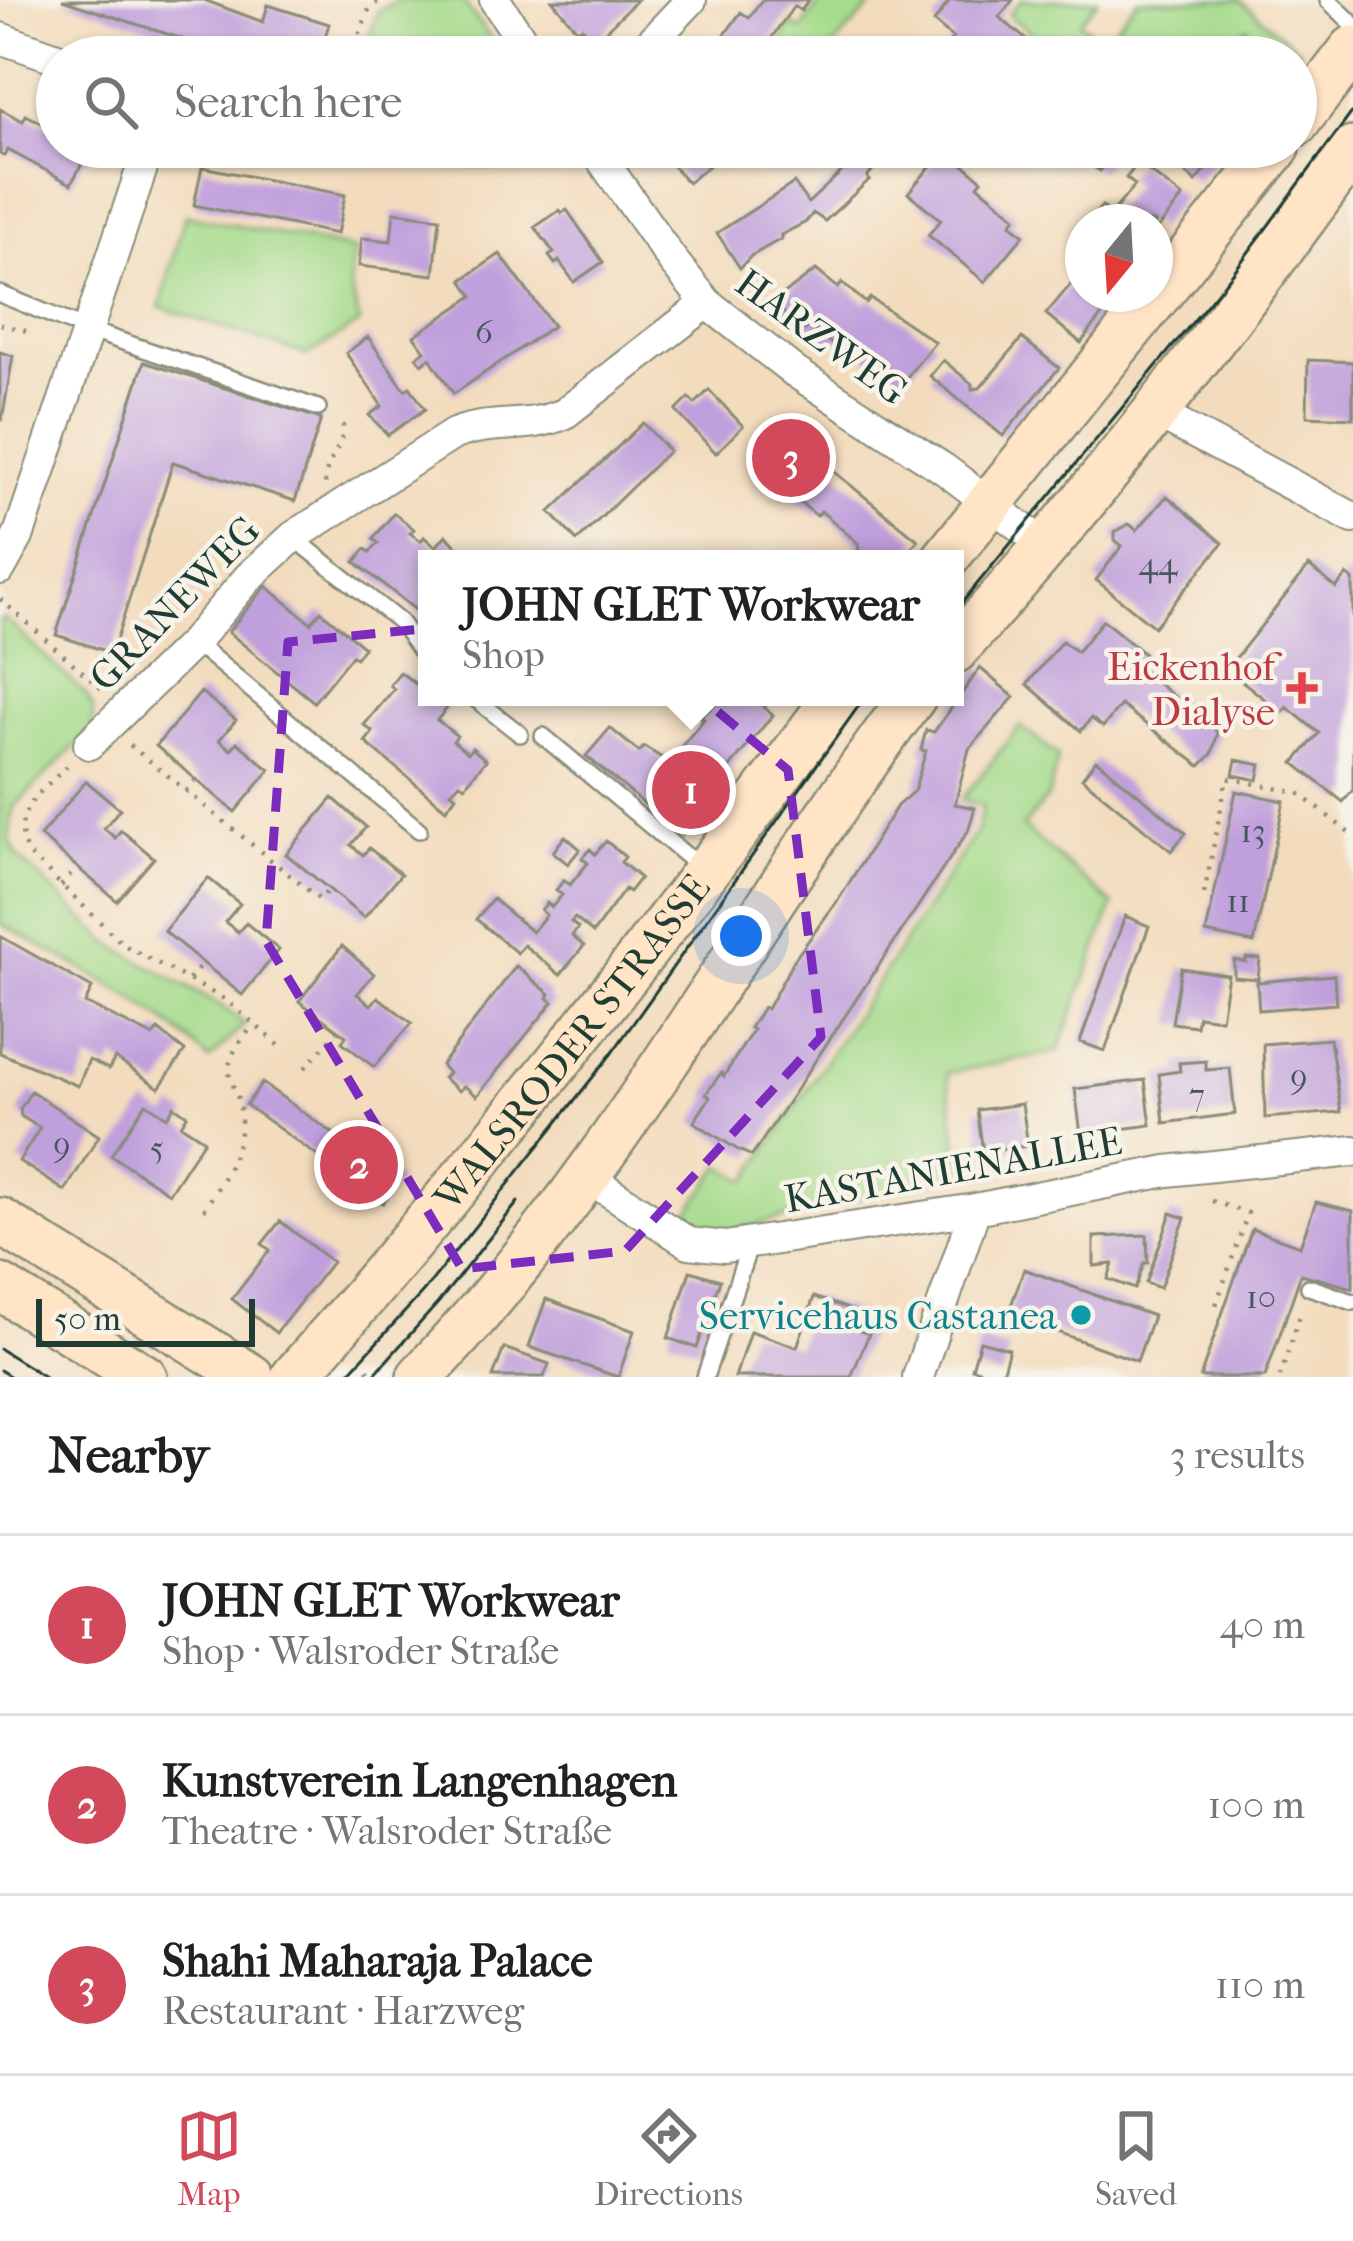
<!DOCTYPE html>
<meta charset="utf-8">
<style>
:root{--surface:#fff;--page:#f6f6f6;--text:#202124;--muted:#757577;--line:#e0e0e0;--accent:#d1495b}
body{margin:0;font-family:"IM FELL French Canon",serif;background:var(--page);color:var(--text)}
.compass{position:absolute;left:1065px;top:204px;width:108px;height:108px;border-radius:50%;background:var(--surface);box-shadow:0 3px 9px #0004;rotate:198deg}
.scale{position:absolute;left:36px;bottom:30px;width:219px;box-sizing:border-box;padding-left:12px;border:6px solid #1f3d34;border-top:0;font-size:33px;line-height:42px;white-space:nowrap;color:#1f3d34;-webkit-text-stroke:9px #f7f3e8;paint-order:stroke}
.you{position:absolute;left:741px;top:936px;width:42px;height:42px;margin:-30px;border:9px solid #fff;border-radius:50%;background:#1a73e8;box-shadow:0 0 0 18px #1a73e833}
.badge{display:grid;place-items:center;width:78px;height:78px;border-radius:50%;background:var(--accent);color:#fff;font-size:39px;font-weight:700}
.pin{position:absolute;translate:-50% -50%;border:6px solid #fff;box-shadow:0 3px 12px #0006}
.popup{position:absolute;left:418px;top:550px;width:546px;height:156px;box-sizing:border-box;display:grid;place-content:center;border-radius:0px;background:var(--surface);filter:drop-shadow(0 3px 9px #0005);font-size:39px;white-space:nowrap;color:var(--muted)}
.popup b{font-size:45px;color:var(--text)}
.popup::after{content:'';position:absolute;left:50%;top:100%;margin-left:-24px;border:24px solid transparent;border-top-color:var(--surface)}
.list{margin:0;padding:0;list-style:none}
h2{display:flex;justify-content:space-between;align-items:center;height:156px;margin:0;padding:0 48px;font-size:51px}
h2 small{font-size:39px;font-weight:400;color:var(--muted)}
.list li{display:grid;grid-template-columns:78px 1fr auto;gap:36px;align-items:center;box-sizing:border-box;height:180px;padding:0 48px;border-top:3px solid var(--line)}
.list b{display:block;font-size:45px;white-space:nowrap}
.list p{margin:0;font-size:39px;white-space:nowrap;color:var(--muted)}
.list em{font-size:39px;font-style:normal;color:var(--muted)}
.icon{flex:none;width:66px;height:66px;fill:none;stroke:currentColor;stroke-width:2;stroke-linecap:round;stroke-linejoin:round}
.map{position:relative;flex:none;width:1353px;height:1377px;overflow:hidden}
.search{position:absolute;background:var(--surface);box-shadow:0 3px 9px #0004;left:36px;right:36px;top:36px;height:132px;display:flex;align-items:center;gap:30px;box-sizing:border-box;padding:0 42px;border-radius:66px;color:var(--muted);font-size:45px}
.sheet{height:696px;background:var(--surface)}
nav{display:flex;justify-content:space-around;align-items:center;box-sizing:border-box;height:168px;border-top:3px solid var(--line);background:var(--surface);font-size:33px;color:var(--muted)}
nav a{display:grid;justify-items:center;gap:6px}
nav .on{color:var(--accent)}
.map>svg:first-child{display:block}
</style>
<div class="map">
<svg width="1353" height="1377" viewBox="0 0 1353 1377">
<rect width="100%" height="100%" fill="#f7f3e8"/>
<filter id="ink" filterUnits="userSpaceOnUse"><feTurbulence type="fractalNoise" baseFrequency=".00833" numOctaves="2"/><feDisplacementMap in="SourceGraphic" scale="24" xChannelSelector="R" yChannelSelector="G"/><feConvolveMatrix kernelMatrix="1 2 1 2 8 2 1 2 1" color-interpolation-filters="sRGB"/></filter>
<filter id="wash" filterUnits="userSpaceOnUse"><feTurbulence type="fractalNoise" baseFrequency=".004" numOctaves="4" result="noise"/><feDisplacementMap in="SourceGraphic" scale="48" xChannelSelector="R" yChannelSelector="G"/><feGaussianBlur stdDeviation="2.7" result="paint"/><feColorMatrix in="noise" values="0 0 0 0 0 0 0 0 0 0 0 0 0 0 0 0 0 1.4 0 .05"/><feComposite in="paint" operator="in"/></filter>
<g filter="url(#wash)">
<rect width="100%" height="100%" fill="#f3dcbd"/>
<path fill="#a6db8c" stroke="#628c60" stroke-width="3" d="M397,0H462L505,57H361L378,12Z
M821,0H877L823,57H769L792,24L801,30Z
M1021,0H1098L1080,22L1103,42L1138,0H1239L1300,50L1295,57H1281L1246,28L1222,57H1060L1009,15Z
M185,215L354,250L350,285L360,323L307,355L160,307Z
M4,618L87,696L93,708L92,729L13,808L9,840L17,856L110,944L221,1006L245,1024L209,1060C152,1000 71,964 0,923V620Z
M1020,726L1058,756L1049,795L1023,827L1113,905L1058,1052L947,1073L961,1173L714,1235L681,1223L721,1166L747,1181L977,831L983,806L962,799Z"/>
<g id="blocks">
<path fill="#bf9fdc" d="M62,0H204L263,22L268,5L329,24L320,53L329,57H295L241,40L235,56Z
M552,0H637L596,40L582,27L577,30Z
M762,0H809L801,11L794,6L758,57L710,55L741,12L749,18Z
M950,0H1013L999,17L1047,57H962L947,45L953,38L934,22Z
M0,109L23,121L26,115L57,131V147L90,149L71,184L8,150L4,156L0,154Z
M656,147H715L721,155L688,183Z
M838,147H891L867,177L869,180L825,221L813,213L806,222L781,235V239L751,256L740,268L717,233L794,183L808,203L852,162L836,151Z
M1071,147H1119L1100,171L1074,154Z
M1170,147H1225L1196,182L1164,154Z
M945,149L982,180L978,185L1016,217L1011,224L1024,235L985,282L928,235L941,220L908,193Z
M1138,163L1183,197L1155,232V222H1089L1102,206L1111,214L1135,185L1126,178Z
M202,167L345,195L337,234L194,205Z
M560,210L562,213L567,210L603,262L574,282L559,261L555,264L549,256L554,253L535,227Z
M394,212L440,218L434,275L359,266L362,238L391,241Z
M500,254L553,326L454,394L430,358L422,364L416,357L425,351L414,336L473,296L462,280Z
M816,270L838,288L842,283L866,303L870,298L935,342L902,383L884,365L880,369L861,352L857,355L839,338L832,344L809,326L805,330L772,303Z
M1080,273L1083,294H1106L1113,300L1081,343L1046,314Z
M368,337L405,390L410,387L425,409L388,435L369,415L382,406L346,353Z
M1022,338L1059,368L1003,436L930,376L943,360L972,384V389L980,388Z
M0,352L13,356L2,420H0Z
M1308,360L1353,362V418L1307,416Z
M144,362L321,419L295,501L173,462L112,653L56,635Z
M709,390L743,426L716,453L676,411L689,398L695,404Z
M643,423L669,451L577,541L550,512Z
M811,453L918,540L902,559H852L859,549L858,543L821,511L817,516L782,488Z
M1167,496L1223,543L1154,627L1096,580L1122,546L1115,540V532L1129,524L1137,530Z
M394,513L414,529L410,533L421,541L424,537L436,547L446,535L466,557L468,553L476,559H427V619L355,562L365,549L370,552L378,543L373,539Z
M1309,566L1336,588L1347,575L1353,580V790L1343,802L1294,763L1319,733L1287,707L1282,713L1227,669Z
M266,586L311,623L321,611L364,647L356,658L352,655L314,702L228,632Z
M1103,620L1144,654L1135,665L1218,732L1212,754L1200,766L1121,705L1103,727L1091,718L1081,731L1027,684L1062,641L1077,652Z
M980,668L1014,697L969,749L955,804L975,808L968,831L752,1156L738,1150L694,1122L710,1097L706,1094L721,1073L724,1076L753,1030L750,1028L763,1007L767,1009L794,960L841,896L897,806L914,791L926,751L921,750L926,730L934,732Z
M400,672L425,691L423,694L435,704L438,701L447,708L437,720L457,736L453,741L468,753L472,748L486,760L465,786L460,783L451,792L456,796L446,809L365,742L373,732L364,725L394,689L390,685Z
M201,692L236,720L219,740L231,750L237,742L270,770L235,812L156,746Z
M723,697H771L763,707L773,715L701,802L706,806L682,835L586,756L610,728L639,752L644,747L669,762L704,719L701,717Z
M1096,760L1186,833L1171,851L1082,778Z
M1236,760L1261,765L1258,780L1233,775Z
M86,781L120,809L104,828L115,838L121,830L154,858L117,901L40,836Z
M1236,791L1284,801L1254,943L1206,933Z
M333,798L366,827L351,845L363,855L369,848L401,874L364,918L286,854Z
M565,836L580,849L568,864L553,852Z
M606,841L625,857L621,862L640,878L629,892L625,889L593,933L575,918L571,922L578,928L572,936L584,946L560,975L524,945L517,953L476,919L493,899L532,932L546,915L541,910L547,903L552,907L562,895L556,890L564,880L570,885L588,863L582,858L590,849L595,854Z
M208,878L240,904L225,922L238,932L246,923L279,950L242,995L164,931Z
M1125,916L1149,926L1105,1051L1080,1042Z
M0,936L92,988L85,1003L152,1036L158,1030L185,1051L159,1088L115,1058L109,1069L89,1060L78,1086L0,1053Z
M342,946L374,974L357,994L371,1005L378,997L412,1023L374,1067L342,1042L346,1036L299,1001Z
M1246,958L1260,959L1258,979L1234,977V960L1246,962Z
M516,966L550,994L548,998L553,1002L477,1096L464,1086L459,1091L443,1078L448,1073L441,1065Z
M1181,968L1228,975L1221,1019L1198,1016L1196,1026L1172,1023Z
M1334,975L1336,1004L1259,1010L1257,982Z
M1330,1039L1341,1112L1265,1118L1263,1044Z
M1206,1061V1070L1230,1068L1235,1114L1164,1123L1159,1074L1180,1071L1179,1063Z
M1145,1080L1151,1125L1081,1134L1075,1089Z
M262,1083L399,1180L383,1203L246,1105Z
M31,1091L99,1136L65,1191L19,1161L40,1128L21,1116L20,1109Z
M146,1103L167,1117L174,1106L187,1115L181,1125L204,1140L169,1193L111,1155Z
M1022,1104L1028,1146L983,1152L977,1110Z
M1316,1202L1353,1211V1288L1301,1274L1265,1377H1200L1252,1229L1300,1246Z
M1171,1213L1185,1218L1160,1288L1146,1283Z
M280,1221L332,1262L276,1333L232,1299L270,1250L262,1244Z
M1147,1235L1148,1263H1144L1135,1289L1108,1279L1113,1264L1094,1266V1237Z
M1024,1269L1153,1316L1137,1361L1008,1314Z
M690,1271L720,1280L697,1348L668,1338Z
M814,1297L863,1314L857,1330L869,1334L851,1377H735L750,1331L797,1347Z
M546,1299L634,1331L618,1377L529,1347Z
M980,1341L1009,1349L1001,1377L972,1368Z
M504,1348L549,1364L544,1377H493Z"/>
</g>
</g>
<g filter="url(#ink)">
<use href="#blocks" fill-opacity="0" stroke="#898c78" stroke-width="3"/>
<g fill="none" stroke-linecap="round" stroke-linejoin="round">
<g stroke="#898c78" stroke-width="20">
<path id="lane" d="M1328,0L1353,24
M0,294L88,330L318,408
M293,537L400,622L427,660
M194,642L419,830
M473,697L520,734
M543,736L701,868
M1309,1287L1353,1302
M705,1377L750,1244"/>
</g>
<g stroke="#898c78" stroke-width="34">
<path id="street" d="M495,0L533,57
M0,38L57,58
M637,57L691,0
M467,147L516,151L528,147
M593,147L672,260L707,303L795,372L944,469L1046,546
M1155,412L1353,518
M0,569L18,537L149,147
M89,744L194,642L249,577L293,537L454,434C493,419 526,430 564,414L707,303
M587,1177L689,1243L725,1247L975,1209L1167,1171L1353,1151
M918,1377L975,1209"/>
</g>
<g stroke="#898c78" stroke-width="50">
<g id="secondary">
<path d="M1296,123L1353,49"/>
<path d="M945,559L1277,147"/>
<path d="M955,650C1098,492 1229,322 1353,150"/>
<path d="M0,1221L251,1377"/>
<path d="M0,1287L144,1377"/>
<path id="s1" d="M294,1377C486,1159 665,931 836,697"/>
<path d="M420,1377C616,1174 745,921 913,697"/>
</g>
</g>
<path stroke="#898c78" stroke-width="4.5" stroke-dasharray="3 9" stroke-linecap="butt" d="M351,57L370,7L381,0
M0,324L30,332
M325,484C326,456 343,451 343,426L336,421
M0,599L103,690
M130,745L320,900L329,889
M67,766C40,794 10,810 27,852L124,945L226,1000L280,1046
M186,791L196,779
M61,886L77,867
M1204,894L1227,778L1299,793L1353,836
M189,980L203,963
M305,1068L345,1023
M1212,1201L1248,1213L1216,1305
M204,1210C219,1185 236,1161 240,1132C248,1075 203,1084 253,1026
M358,1361L376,1377
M1280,1377L1302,1309"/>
<use href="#lane" stroke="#fff" stroke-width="15"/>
<use href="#street" stroke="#fff" stroke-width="30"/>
<use href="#secondary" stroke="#ffe4c6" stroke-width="45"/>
<path stroke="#1f3d34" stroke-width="3" d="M955,611L1233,273L1353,111
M0,1349L45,1377
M0,1370L11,1377
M345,1377L423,1292L612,1053L865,697
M372,1377L438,1303L518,1202"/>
</g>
</g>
<path fill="none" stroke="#7b2cbf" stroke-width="9" stroke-dasharray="24 15" stroke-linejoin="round" d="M598,612L788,770L821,1037L625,1251L462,1269L266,941L288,642Z"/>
<path fill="#e0444e" stroke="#f7f3e8" stroke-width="4.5" d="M1296 670h12v12h12v12h-12v12h-12v-12h-12v-12h12z"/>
<circle fill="#0f9aa8" stroke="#f7f3e8" stroke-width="4.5" cx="1081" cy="1315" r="12"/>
<g text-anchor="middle" stroke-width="9" stroke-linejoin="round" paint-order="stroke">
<g font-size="33" fill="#47565e">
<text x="484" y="343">6</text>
<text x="1158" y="575">44</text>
<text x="1253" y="842">13</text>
<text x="1238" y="912">11</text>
<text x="1299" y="1088">9</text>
<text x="1197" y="1106">7</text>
<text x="62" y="1156">9</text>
<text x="157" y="1159">5</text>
<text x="1261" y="1308">10</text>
</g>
<g font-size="39" fill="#1f3d34" stroke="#f7f3e8">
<text transform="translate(822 336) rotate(36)" y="14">HARZWEG</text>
<text transform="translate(174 603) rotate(-46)" y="14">GRANEWEG</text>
<text dy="14" stroke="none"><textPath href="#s1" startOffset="435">WALSRODER STRASSE</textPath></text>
<text transform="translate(953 1169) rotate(-10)" y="14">KASTANIENALLEE</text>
</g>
<g font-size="39" fill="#be3a42" stroke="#f7f3e8" text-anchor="end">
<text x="1275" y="680">Eickenhof<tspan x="1275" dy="45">Dialyse</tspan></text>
</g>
<g font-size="39" fill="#0d838f" stroke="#f7f3e8" text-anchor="end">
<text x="1057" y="1329">Servicehaus Castanea</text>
</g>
</g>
</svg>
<svg class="compass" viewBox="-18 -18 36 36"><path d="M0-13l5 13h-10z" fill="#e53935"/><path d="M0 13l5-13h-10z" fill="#757577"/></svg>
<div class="scale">50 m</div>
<div class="you"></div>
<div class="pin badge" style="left:691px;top:790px">1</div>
<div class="popup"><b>JOHN GLET Workwear</b>Shop</div>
<div class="pin badge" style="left:359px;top:1165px">2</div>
<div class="pin badge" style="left:791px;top:458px">3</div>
<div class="search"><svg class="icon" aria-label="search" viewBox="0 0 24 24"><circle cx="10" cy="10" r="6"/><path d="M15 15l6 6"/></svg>Search here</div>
</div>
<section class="sheet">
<h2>Nearby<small>3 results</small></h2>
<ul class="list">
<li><span class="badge">1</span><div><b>JOHN GLET Workwear</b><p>Shop · Walsroder Straße</p></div><em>40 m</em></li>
<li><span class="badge">2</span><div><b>Kunstverein Langenhagen</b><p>Theatre · Walsroder Straße</p></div><em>100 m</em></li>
<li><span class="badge">3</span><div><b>Shahi Maharaja Palace</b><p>Restaurant · Harzweg</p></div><em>110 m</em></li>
</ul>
</section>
<nav>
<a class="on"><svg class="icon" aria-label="map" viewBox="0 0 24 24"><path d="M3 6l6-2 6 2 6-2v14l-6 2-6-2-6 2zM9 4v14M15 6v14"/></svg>Map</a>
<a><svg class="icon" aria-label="directions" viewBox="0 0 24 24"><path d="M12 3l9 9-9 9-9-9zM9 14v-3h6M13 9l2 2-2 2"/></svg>Directions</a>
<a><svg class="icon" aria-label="saved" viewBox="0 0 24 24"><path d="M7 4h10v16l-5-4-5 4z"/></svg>Saved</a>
</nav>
